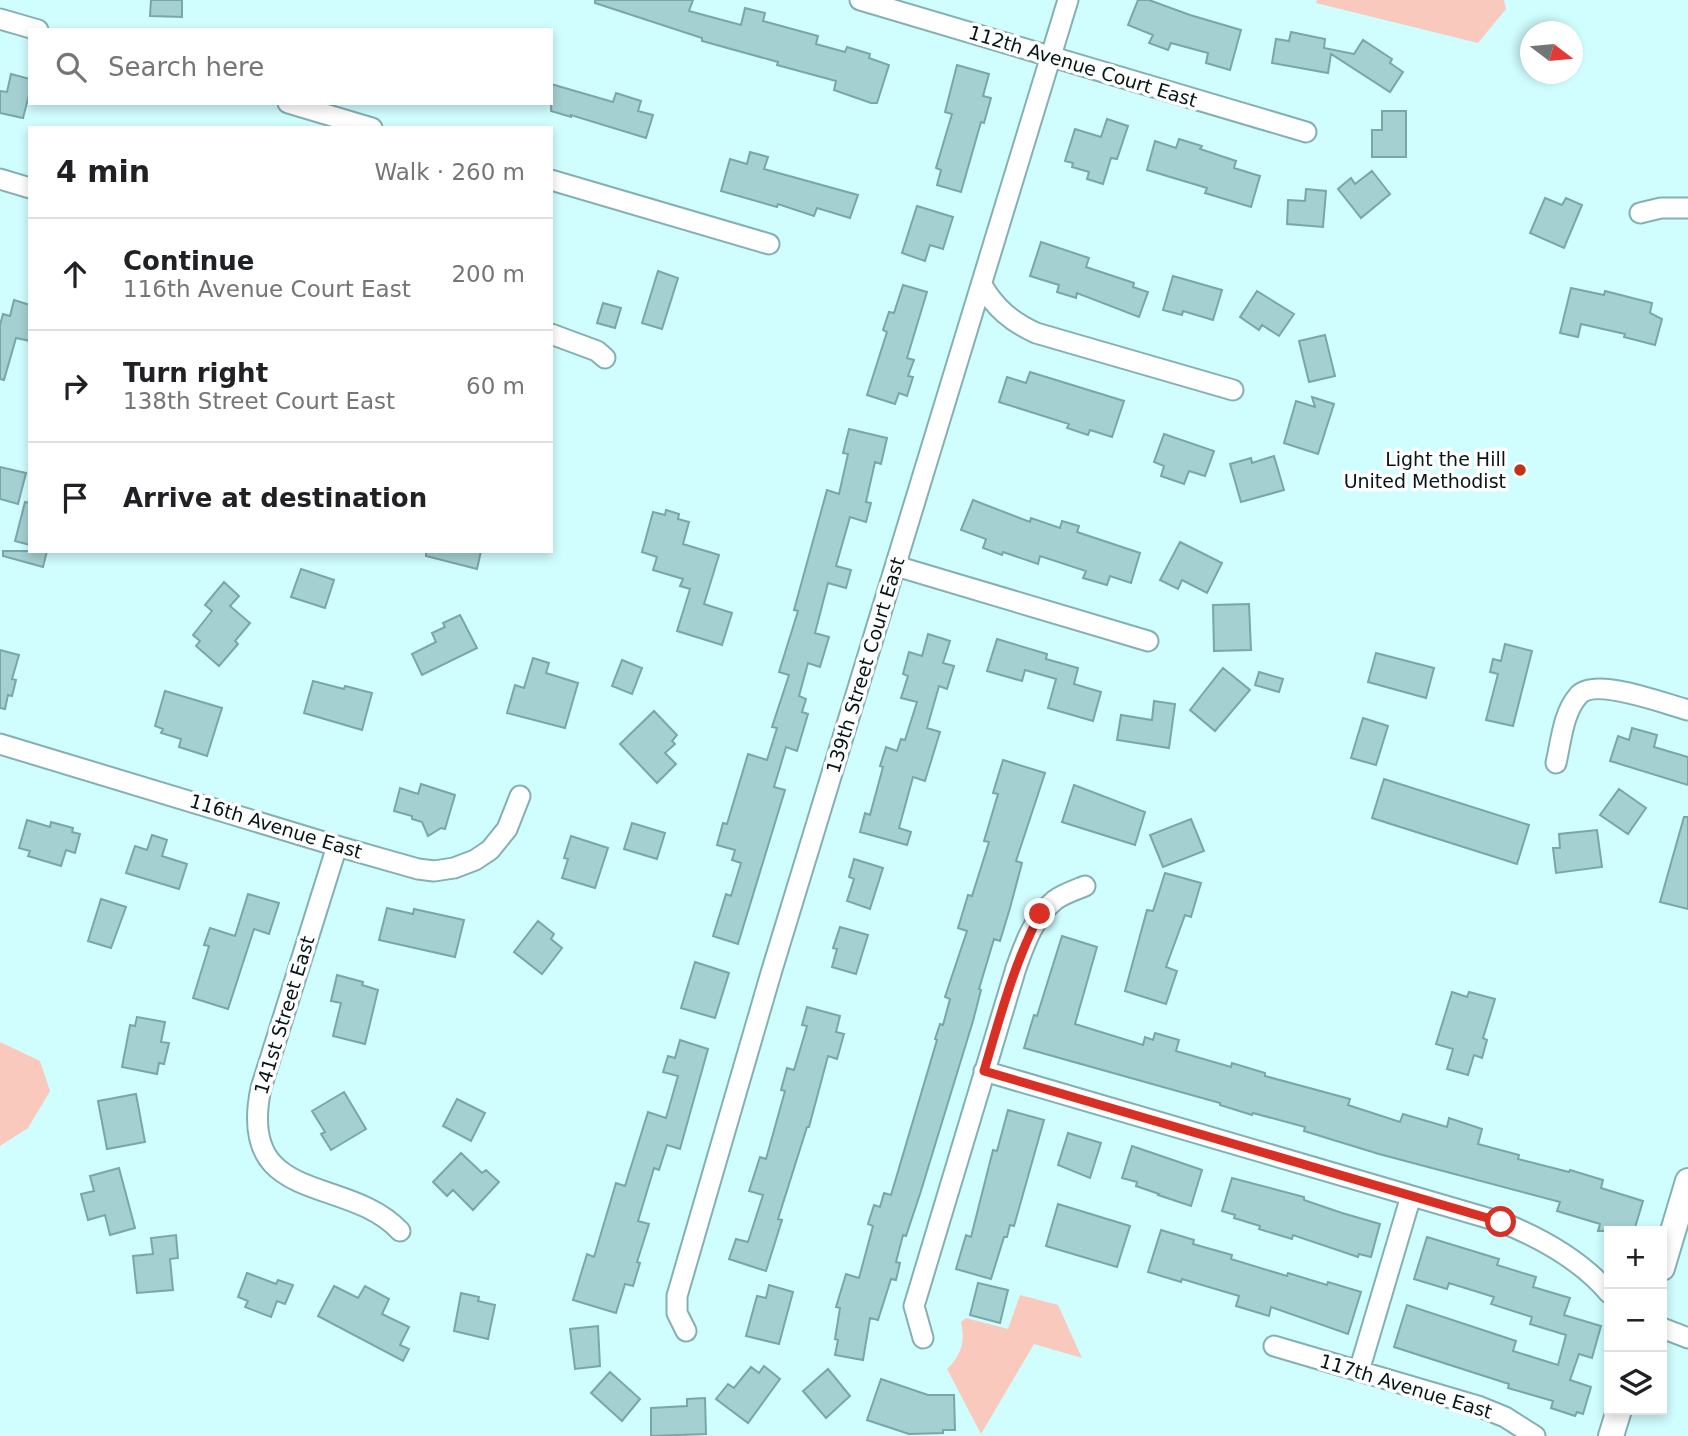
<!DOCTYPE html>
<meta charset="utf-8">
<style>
:root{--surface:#fff;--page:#f2f2f2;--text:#202124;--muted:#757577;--line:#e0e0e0}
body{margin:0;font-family:"DejaVu Sans",sans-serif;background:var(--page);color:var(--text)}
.controls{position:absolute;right:21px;bottom:21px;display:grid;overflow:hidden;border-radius:0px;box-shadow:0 4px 10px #0003}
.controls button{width:63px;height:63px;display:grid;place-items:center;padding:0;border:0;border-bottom:2px solid var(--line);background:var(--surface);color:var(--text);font:35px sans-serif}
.compass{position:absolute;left:1520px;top:21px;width:63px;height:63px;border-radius:50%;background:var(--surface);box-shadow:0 4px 10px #0003;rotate:106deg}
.stop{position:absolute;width:21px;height:21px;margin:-16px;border:5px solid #d93025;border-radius:50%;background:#fff}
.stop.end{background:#d93025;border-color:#fff;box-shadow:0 2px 7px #0008}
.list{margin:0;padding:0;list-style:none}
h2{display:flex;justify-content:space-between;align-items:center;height:91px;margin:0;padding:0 28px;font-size:30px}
h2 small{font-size:23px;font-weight:400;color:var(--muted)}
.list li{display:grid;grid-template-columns:46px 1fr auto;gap:21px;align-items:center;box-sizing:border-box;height:112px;padding:0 28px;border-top:2px solid var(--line)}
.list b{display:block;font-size:26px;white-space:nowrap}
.list p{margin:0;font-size:23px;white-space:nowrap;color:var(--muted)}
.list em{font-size:23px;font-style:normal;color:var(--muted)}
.icon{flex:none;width:38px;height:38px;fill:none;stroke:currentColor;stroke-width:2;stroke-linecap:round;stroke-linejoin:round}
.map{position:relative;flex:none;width:1688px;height:1436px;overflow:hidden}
.search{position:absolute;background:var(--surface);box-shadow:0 4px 10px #0003;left:28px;top:28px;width:525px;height:77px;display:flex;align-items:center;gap:18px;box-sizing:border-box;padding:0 24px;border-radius:0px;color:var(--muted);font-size:26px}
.panel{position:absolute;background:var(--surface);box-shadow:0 4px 10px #0003;left:28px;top:126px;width:525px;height:427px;border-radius:0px}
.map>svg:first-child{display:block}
</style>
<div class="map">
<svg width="1688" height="1436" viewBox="0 0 1688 1436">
<rect width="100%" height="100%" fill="#d0fdfe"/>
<path fill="#fac9be" d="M1317,0H1504L1506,9L1478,43L1316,3Z
M0,1042L40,1061L50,1091L28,1128L0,1146Z
M1020,1295L1058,1305L1082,1358L1034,1344L981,1434L947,1369C962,1354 965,1342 961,1322L966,1318L1008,1329Z"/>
<path fill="#a4d0d1" stroke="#7ba6a7" stroke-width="2" d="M151,0H182V17L150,16Z
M595,0H693L689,11L741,25L745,8L765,13L763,21L818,36L816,44L845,52L847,47L870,54L869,58L889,65L877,103H871L834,90L836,81L777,65L778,62L702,41V38L595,3Z
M1138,0H1149L1190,15L1241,30L1230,70L1206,63L1208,53L1171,43L1168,50L1149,43L1153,35L1128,25Z
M1291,32L1325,39L1324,48L1354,54L1363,40L1392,59L1390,63L1403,72L1390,92L1331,54L1328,73L1272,63L1276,39L1289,41Z
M957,65L989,74L983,96L991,98L984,123L981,122L961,192L937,185L941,170L936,168L952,114L945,112Z
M11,74L30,79V91L23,118L0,113V91L7,92Z
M551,84L613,102L616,93L641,101L638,111L653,115L646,138L571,115V117L551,111Z
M1382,111H1406V157H1372V130H1382Z
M1107,119L1128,126L1117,159L1111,158L1103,184L1087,179L1089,172L1072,167L1073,163L1065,161L1075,129L1101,137Z
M1179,139L1202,146L1200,149L1236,161L1234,168L1260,176L1251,207L1205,193L1207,188L1147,170L1155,141L1176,148Z
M750,152L768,157L764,169L858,195L850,218L817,208L814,216L778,204L777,207L721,191L730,159L747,164Z
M1372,171L1390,194L1361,218L1338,189L1351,178L1355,184Z
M1306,189L1326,191L1323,227L1287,224L1288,200L1305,201Z
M1545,198L1562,205L1566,198L1582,205L1564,248L1530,233Z
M917,206L953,217L943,249L930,245L925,261L902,253Z
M1041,242L1089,258L1086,267L1134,283L1133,287L1148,292L1139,317L1077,293L1076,298L1057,292L1059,285L1030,276Z
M658,271L678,278L662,329L642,323Z
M1173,276L1222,290L1213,320L1183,311L1182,315L1163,310Z
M903,285L927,292L907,358L914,360L908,376L913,377L907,396L899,393L895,404L867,395L887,332L883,330L889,312L894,313Z
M1571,288L1604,295L1605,291L1652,303L1650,313L1662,319L1655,345L1624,337L1625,334L1581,324L1578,337L1560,333Z
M1257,291L1294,314L1279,336L1262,325L1259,330L1240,317Z
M14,300L30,305V341L16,338L4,380L0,379V325L3,314L10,316Z
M603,303L621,308L615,328L597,323Z
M1325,335L1335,376L1309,382L1299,341Z
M1030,372L1124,401L1112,437L1090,430L1088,435L1067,428L1069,424L999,402L1007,377L1026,383Z
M1312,397L1334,404L1318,454L1284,443L1296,401L1315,407Z
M849,429L887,438L881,464L875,462L866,502L871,503L866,522L850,517L836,566L851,570L846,588L828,583L815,633L829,637L820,667L808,663L799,696L806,699L802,712L808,714L797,751L786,747L774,787L785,790L738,944L713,936L726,894L731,896L741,863L732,860L735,850L717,845L723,823L727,824L748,754L767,760L777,728L772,727L789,675L779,672L798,611L794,610L827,490L839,494L848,454L843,453Z
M1164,434L1214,451L1205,476L1189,471L1184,484L1161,476L1164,466L1154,462Z
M1274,456L1284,490L1241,502L1230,464L1251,458L1252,463Z
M0,467L26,473L18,504L0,499Z
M973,500L1030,522L1031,518L1060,528L1062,521L1079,526L1077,532L1140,553L1131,583L1110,576L1107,585L1083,578L1086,571L1040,556L1038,564L1003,552L1002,555L983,548L986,539L961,530Z
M25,502L30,503V545L15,541Z
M666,510L679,514L678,519L689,522L683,544L719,555L704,604L732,613L722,645L677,631L690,589L680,586L683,579L653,570L657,557L642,552L653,512L665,515Z
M1180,542L1222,563L1207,593L1182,580L1178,589L1160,580Z
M3,551H47L43,567L3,556Z
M426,551H481L477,569L426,556Z
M301,569L334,580L325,608L291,597Z
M224,582L239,596L230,606L250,623L235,641L238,644L219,666L196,646L200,641L193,635L212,611L205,605Z
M1249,604L1251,650L1214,651L1213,605Z
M460,615L477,648L422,675L412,654L436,642L432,633L445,627L443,623Z
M928,634L950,641L943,663L954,666L947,689L939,686L927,728L940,732L925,781L913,777L899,828L911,832L907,845L860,832L865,813L870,815L883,767L880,766L886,747L897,751L901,739L905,740L917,702L901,698L908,676L903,674L909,652L922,656Z
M997,639L1047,654L1046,659L1078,668L1074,684L1101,692L1093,721L1048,708L1056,679L1025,670L1022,681L987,671Z
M1505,644L1532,651L1513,726L1486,720L1498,674L1490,672L1493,659L1501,661Z
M0,650L19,655L12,679L16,680L12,696L8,695L5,709L0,708Z
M1376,653L1434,668L1426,698L1368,682Z
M533,658L549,663L546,673L578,683L565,728L507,713L515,685L524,688Z
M622,660L642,668L632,694L612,686Z
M1223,668L1250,690L1215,731L1190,710Z
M1259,672L1283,679L1279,692L1255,685Z
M313,681L344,689L345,686L372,693L362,730L304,713Z
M165,691L222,708L207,756L179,747L181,739L161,733L163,729L155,726Z
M1154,701L1175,704L1169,748L1117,740L1121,715L1152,720Z
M654,711L677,735L672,741L675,744L665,753L676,764L657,783L620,744Z
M1363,718L1388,726L1376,765L1351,758Z
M1632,728L1657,735L1654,747L1688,757V785L1610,761L1618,736L1629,740Z
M1003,760L1045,773L1016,861L1022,863L1010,908L1000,941L994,939L979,989L981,990L973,1021L920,1194L906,1236L903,1235L896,1262L900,1263L896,1280L891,1279L878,1320L870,1318L863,1360L835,1355L838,1340L835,1339L840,1308L836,1307L846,1274L859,1278L873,1226L868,1224L874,1205L880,1207L884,1193L891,1195L937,1040L935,1039L940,1024L943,1025L950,999L945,997L967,931L958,928L968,895L972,896L989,842L984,841L998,794L993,793Z
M1384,779L1529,825L1517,864L1372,818Z
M421,784L455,795L445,829L441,828L428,836L422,822L412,819V816L394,811L400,788L418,794Z
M1074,785L1145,812L1135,845L1062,822Z
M1619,789L1646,808L1628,834L1600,815Z
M1684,817H1688V909L1660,902Z
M1191,819L1204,851L1163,867L1150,835Z
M27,820L50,827L51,822L73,828L72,832L80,834L75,853L66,850L61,866L28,856L30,851L19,848Z
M632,823L665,833L657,859L624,849Z
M1597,830L1602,867L1556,873L1553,848H1560L1559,834Z
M152,835L167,840L162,856L187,864L179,889L126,873L135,846L147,850Z
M571,836L608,848L595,888L562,878L568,859L564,858Z
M854,859L883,868L870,909L847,901L854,879L849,877Z
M1165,873L1201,883L1191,917L1185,915L1166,967L1177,971L1166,1004L1125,991L1147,910L1153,911Z
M248,894L279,903L269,934L254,929L228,1009L193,998L209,946L204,945L210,928L235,936Z
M101,899L126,907L111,948L88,941Z
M387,908L413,914L414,909L464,920L455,957L379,940Z
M538,921L554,934L551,939L562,948L542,974L514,952Z
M840,927L868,935L856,974L832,967L837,949L833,948Z
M1062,936L1097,947L1075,1024L1143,1045L1145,1037L1153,1040L1155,1033L1179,1040L1176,1051L1231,1067L1232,1063L1265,1073V1076L1350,1099L1348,1105L1400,1122L1403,1114L1447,1127L1449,1118L1482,1129L1478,1144L1519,1155L1518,1159L1569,1172L1570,1170L1603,1180L1601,1188L1643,1201L1634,1231H1598L1600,1224L1557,1211L1560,1202L1379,1154L1304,1131L1305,1127L1253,1113L1252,1115L1220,1105V1103L1024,1048L1034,1015L1037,1016Z
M695,962L729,973L715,1018L681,1008Z
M337,975L363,982L362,985L378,990L365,1044L333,1036L341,1003L331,1001Z
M1452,992L1467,997L1469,992L1495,999L1483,1038L1487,1040L1482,1058L1474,1055L1468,1075L1447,1069L1453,1049L1436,1044Z
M807,1007L840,1016L836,1032L844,1034L837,1059L828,1056L809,1127H807L778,1219L782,1220L766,1271L729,1259L736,1239L748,1242L763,1195L749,1191L760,1157L766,1159L785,1091L781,1090L787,1068L794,1070L807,1026L802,1025Z
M137,1017L165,1022L161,1042L169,1043L164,1064L159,1063L157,1074L122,1067L130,1025L135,1026Z
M680,1040L708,1049L680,1149L667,1145L659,1170L654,1168L638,1221L649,1224L637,1262L640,1263L633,1286L625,1284L616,1313L573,1300L587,1254L594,1257L616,1183L625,1186L648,1112L666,1118L678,1076L663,1072L668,1056L675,1058Z
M344,1092L366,1129L331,1150L321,1134L325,1132L312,1111Z
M136,1094L145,1142L107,1149L98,1101Z
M457,1099L485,1113L471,1141L443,1126Z
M1008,1110L1044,1120L1014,1226L1010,1225L1007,1237H1004L991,1279L956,1269L966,1235L971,1237L993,1150L997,1151Z
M1068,1133L1101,1143L1090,1178L1058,1165Z
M1132,1146L1202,1170L1191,1206L1158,1195L1159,1194L1136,1186L1137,1182L1122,1178Z
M461,1153L482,1173L486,1170L499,1182L473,1210L453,1190L447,1196L433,1182Z
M119,1168L135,1228L110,1235L105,1215L88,1220L81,1194L94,1191L90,1176Z
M1232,1178L1304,1197V1200L1342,1213L1380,1224L1371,1257L1359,1254L1358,1257L1293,1235L1292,1239L1259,1229L1260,1226L1234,1218L1235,1215L1222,1211Z
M1058,1204L1130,1226L1117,1267L1046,1246Z
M1161,1230L1194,1240L1193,1244L1232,1255L1231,1259L1287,1276L1288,1273L1327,1285L1328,1282L1361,1292L1348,1334L1271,1307L1269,1316L1236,1306L1239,1296L1182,1279L1181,1282L1148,1272Z
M176,1235L178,1258L170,1259L173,1290L137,1293L133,1256L153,1254L151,1238Z
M1427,1237L1499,1259L1497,1265L1536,1277L1533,1287L1570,1298L1564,1315L1601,1326L1592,1358L1579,1354L1570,1380L1591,1387L1583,1414L1577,1412L1575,1416L1551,1408L1553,1401L1508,1388L1509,1384L1394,1347L1407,1305L1516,1341L1513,1351L1558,1365L1566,1335L1530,1324L1532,1317L1491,1304L1494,1297L1449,1283L1447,1289L1414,1279Z
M247,1273L276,1284L278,1280L293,1285L285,1304L277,1301L271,1317L245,1307L248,1301L238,1297Z
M978,1283L1008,1290L1000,1323L970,1315Z
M769,1285L793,1292L779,1344L746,1336L757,1296L766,1298Z
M334,1286L358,1298L365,1286L389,1299L382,1314L409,1327L400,1345L409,1349L403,1361L318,1316Z
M461,1293L479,1297L478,1301L495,1305L488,1339L454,1331Z
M598,1326L600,1366L575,1369L570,1329Z
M764,1366L780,1379L748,1423L716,1399L728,1384L734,1388L751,1367L759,1373Z
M828,1369L850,1396L826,1418L803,1391Z
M610,1372L640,1399L622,1421L591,1393Z
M881,1379L928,1395H954L955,1430H943V1433L909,1434L867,1420Z
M705,1398L706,1434L651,1436V1408L687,1406V1399Z"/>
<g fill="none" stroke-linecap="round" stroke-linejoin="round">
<g stroke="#85b0b2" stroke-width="23">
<path id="minor" d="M860,0L1306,132
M0,19L38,30
M288,103L372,128
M0,179L30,188
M551,180L769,244
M1640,213L1661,208H1688
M982,285C995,308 1012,322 1036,333L1233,390
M551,334L597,351L605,358
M896,566L1148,641
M0,744L337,846L418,869L434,871L454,868L475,860L490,850L507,829L520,796
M1556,763C1561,742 1563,713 1578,696C1594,676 1665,704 1688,710
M337,846L261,1088C236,1207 347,1174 400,1231
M984,1071L1501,1222C1541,1238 1581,1260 1609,1293
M1662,1328L1688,1338
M686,1331L677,1313V1296L771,973L1068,0
M923,1338L914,1306L1016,968C1025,943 1034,917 1055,900C1063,894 1075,890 1085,886
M1274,1346L1478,1406L1505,1417L1535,1436
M1359,1371L1411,1196"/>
</g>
<g stroke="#85b0b2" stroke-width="28">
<path id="tertiary" d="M1662,1268L1688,1181
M1611,1436L1619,1410"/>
</g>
<use href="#minor" stroke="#fff" stroke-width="19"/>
<use href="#tertiary" stroke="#fff" stroke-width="24"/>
</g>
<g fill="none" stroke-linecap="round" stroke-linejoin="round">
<path stroke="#d93025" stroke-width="9" d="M1040,914C1014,963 1000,1017 984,1071L1501,1222"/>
</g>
<circle fill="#bf3414" stroke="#fff" stroke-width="2.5" cx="1520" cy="470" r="7"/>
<g text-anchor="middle" stroke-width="7" stroke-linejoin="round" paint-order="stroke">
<g font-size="19" fill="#051616" stroke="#fff">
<text transform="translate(1083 66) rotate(17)" y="7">112th Avenue Court East</text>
<text transform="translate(865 665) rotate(-73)" y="7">139th Street Court East</text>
<text transform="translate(276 826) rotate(17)" y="7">116th Avenue East</text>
<text transform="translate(284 1015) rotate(-73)" y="7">141st Street East</text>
<text transform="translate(1406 1386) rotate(17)" y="7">117th Avenue East</text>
</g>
<g font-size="19" fill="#051616" stroke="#fff" text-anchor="end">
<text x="1506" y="466">Light the Hill<tspan x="1506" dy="22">United Methodist</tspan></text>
</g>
</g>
</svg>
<div class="controls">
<button>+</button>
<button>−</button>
<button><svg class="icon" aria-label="layers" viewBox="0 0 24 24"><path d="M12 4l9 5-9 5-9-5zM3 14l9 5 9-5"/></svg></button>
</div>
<svg class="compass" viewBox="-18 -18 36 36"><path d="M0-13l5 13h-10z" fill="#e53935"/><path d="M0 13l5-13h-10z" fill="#757577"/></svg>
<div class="stop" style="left:1501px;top:1222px"></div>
<div class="stop end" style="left:1040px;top:914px"></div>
<div class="search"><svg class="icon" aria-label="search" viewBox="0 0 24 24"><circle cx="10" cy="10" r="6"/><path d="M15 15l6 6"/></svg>Search here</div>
<section class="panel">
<h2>4 min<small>Walk · 260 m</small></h2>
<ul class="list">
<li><svg class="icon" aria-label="ahead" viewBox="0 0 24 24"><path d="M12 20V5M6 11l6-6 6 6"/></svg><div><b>Continue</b><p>116th Avenue Court East</p></div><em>200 m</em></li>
<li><svg class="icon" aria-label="right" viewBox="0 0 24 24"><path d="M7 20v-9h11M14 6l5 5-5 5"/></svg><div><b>Turn right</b><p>138th Street Court East</p></div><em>60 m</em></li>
<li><svg class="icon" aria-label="arrive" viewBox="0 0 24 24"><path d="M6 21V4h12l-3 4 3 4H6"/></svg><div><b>Arrive at destination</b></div></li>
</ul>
</section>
</div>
